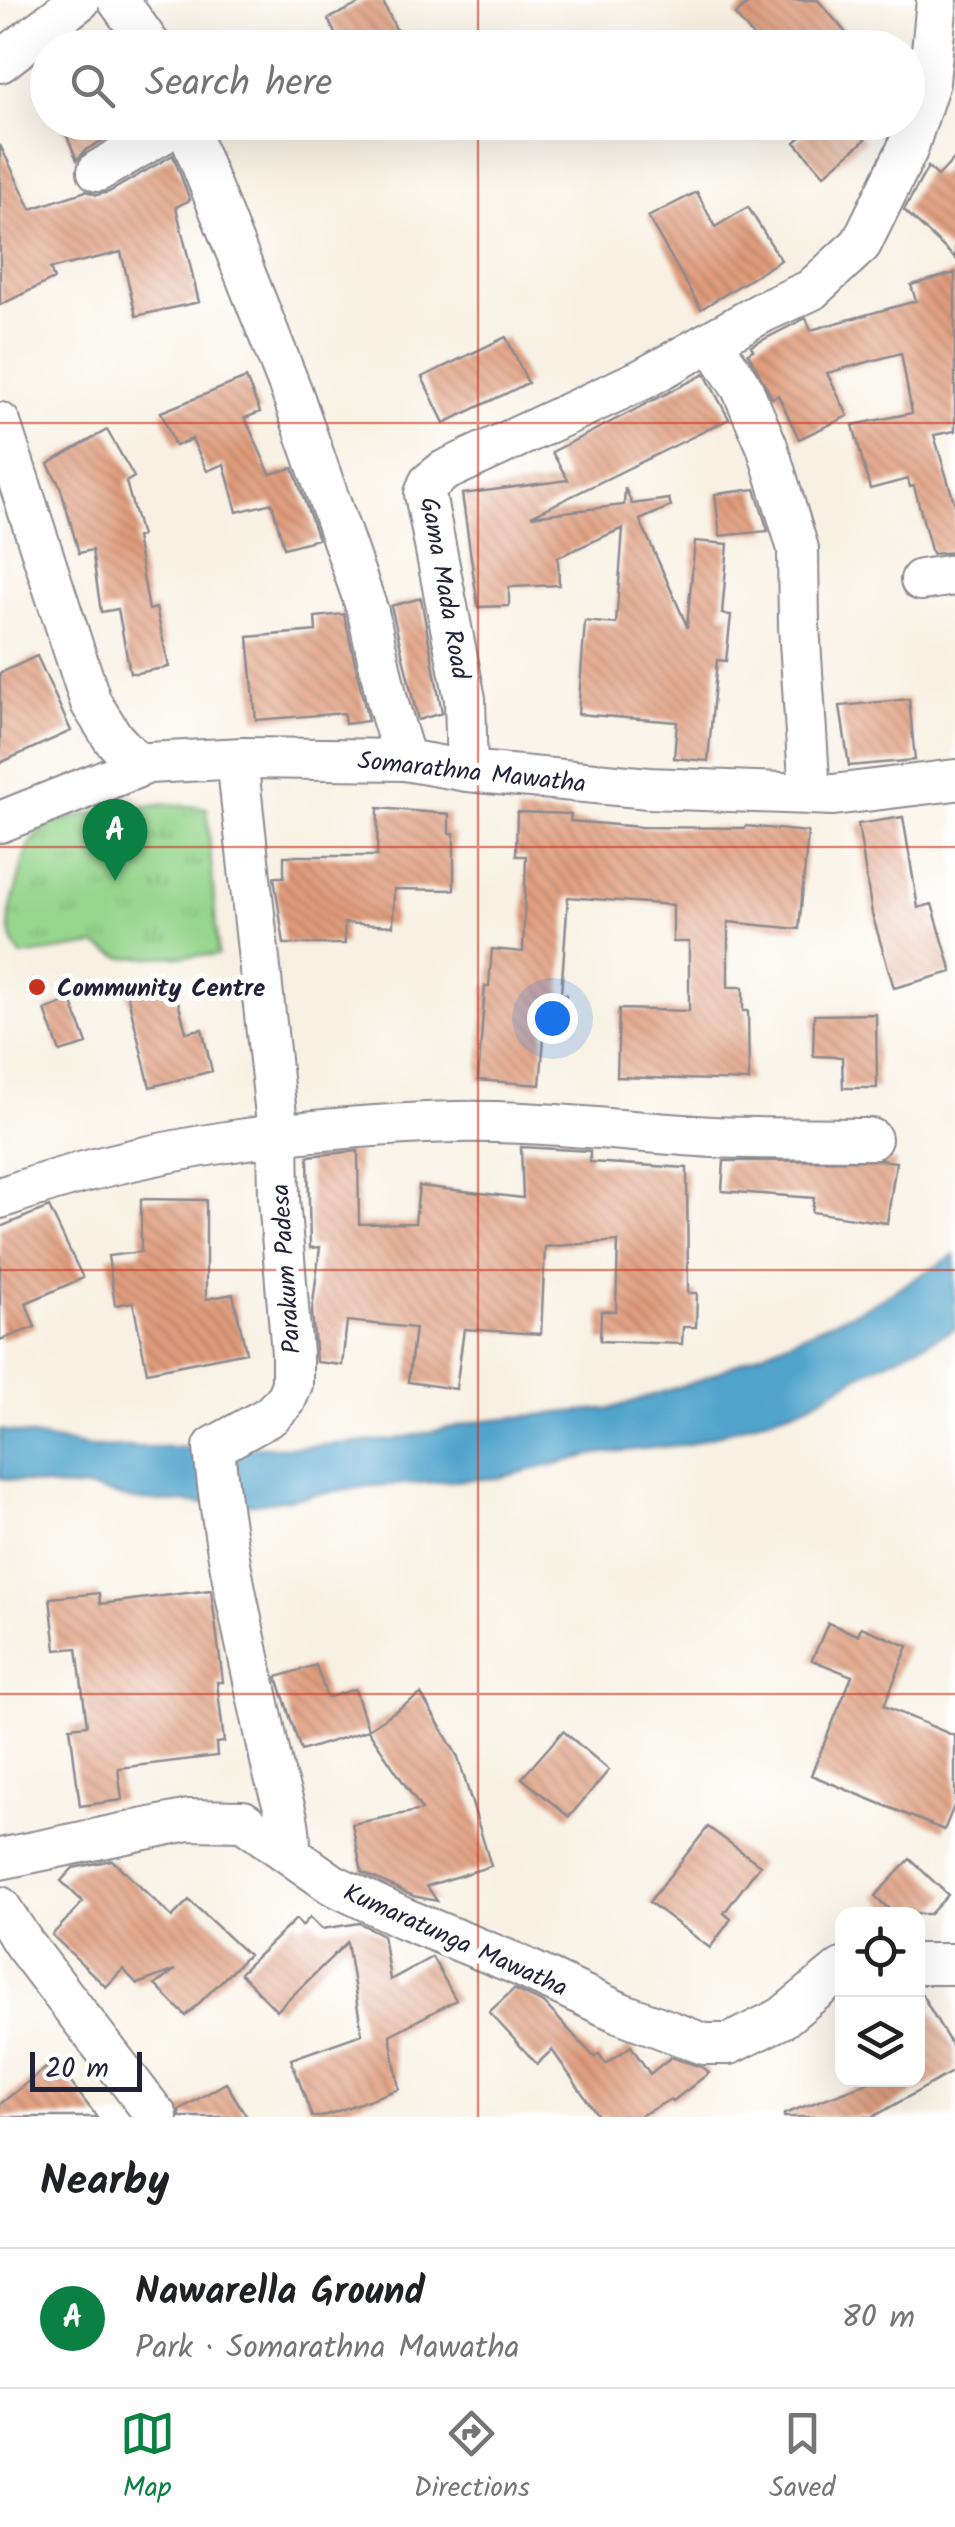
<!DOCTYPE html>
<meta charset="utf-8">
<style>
:root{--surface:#fff;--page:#f6f6f6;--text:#202124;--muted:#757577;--line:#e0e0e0;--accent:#0b8043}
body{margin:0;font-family:Kalam,sans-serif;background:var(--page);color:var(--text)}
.controls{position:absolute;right:30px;bottom:30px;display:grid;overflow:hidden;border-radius:20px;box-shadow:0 10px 40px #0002}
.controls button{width:90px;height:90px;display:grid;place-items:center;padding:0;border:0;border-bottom:2px solid var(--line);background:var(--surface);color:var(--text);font:50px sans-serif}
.scale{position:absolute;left:30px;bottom:25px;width:112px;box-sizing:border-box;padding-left:10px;border:5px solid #22223b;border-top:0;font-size:28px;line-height:35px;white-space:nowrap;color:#22223b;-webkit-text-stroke:8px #fff;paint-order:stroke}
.you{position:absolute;left:552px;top:1018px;width:35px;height:35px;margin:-25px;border:8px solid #fff;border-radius:50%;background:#1a73e8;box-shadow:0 0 0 15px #1a73e833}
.badge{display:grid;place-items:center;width:65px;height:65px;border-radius:50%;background:var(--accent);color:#fff;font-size:32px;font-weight:700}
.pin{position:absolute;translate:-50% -82px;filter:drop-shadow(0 2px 5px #0008)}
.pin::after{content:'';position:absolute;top:52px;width:35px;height:30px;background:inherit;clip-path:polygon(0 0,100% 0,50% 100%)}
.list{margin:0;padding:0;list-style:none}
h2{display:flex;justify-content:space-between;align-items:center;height:130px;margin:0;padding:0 40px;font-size:42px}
h2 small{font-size:32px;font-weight:400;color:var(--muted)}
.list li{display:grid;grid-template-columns:65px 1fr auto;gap:30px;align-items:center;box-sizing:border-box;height:140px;padding:0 40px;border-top:2px solid var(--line)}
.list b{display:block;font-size:38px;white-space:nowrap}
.list p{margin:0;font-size:32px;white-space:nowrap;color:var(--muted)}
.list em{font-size:32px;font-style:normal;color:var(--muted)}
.icon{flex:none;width:55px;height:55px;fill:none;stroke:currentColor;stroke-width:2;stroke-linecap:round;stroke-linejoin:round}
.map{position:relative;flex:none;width:955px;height:2117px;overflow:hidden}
.search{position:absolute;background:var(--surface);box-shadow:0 10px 40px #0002;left:30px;right:30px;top:30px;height:110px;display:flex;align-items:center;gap:25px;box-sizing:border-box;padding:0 35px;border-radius:55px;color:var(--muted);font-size:38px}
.sheet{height:270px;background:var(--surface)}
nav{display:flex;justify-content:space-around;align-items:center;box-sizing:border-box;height:140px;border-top:2px solid var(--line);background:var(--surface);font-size:28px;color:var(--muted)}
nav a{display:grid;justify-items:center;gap:5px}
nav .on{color:var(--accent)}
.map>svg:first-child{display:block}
</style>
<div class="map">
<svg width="955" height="2117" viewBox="0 0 955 2117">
<defs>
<pattern id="grass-tufts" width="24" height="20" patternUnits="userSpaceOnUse" patternTransform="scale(2.5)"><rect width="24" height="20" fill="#96d68d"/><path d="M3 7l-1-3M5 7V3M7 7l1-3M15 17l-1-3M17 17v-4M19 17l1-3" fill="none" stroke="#81b77b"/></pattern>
<pattern id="building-back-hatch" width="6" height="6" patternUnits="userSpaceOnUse" patternTransform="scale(2.5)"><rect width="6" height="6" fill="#e09c7c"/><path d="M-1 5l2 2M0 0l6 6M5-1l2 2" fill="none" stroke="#b57f67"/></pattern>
</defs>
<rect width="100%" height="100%" fill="#fff"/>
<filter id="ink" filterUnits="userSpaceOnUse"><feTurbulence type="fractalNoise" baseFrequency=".01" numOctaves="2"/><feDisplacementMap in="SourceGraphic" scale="20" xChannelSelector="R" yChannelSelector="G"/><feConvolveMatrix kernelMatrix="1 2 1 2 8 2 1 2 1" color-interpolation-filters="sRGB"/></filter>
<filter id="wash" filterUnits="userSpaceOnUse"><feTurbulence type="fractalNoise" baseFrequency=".0048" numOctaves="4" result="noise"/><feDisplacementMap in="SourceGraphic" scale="40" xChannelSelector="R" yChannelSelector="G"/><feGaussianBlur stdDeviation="2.25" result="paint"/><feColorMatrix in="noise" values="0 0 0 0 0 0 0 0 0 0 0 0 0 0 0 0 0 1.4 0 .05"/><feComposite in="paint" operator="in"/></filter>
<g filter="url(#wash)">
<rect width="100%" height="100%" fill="#f8f1e3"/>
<path fill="url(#grass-tufts)" stroke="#5c7c64" stroke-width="2.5" d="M168,804L207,808L218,955L123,958L95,945L21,956C5,934 8,915 16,890C21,872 25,845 39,832C60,813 138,808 168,804Z"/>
<path fill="#51a4cc" stroke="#3a6384" stroke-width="2.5" d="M955,1255V1329L871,1369L808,1405L689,1444L596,1454L498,1478L371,1486L255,1504H219L134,1500L92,1489L53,1487L0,1478V1430L91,1447H298L393,1440L485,1420L613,1408L697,1381L868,1306Z"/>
<g id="blocks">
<path fill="url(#building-back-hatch)" d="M367,0H382L405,48H342L328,19Z
M752,0H818L859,48H763L735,15Z
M61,122H134L86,150L77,160Z
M817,122H849L865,140L824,175L795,142Z
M0,145L31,209L86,191L97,195L109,192L173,155L190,200L176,207L199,302L136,316L121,252L50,269L54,279L0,305Z
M955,158V258L904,210L928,167L938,176Z
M697,192L715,227L748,207L781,260L701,309L648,217Z
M955,273V431L934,435L955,505V552L932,554L914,486L910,487L908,479L870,489L853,425L912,413L901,353L827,373L848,416L799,439L778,395L772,398L748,353L753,350L751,346L806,318L811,330L916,301L911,285Z
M506,337L528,383L444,423L422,377Z
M705,374L729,419L531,516L624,505L625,488L632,504L669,499L671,506L640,520L687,626L695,541L728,544L722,614L731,615L726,661L717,660L708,761L674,758L677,722L578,714L585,621L616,624L623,528L558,557L559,585L509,587V606L478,607L462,494L568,480L552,452Z
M246,378L260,412L245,418L270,474L293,468L318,539L284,548L272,503L237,512L224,464L207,471L192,439L175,446L161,412Z
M107,430L134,477L126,482L141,536L136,537L149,610L156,608L169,667L137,673H130L118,609L101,612L92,550L79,553L60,486L48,464Z
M755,489L768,531L720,536L715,494Z
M421,598L442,713L418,720L391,606Z
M344,614L368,721L345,724L344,713L256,720L248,637L316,631L315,617Z
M37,656L71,731L0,763V673Z
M909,699L915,760L849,766L840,706Z
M378,808L449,814V833H454V890L394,889L393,926L344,923L345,944H284L274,877H284V856H377Z
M517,812L571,814L570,821L641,827L745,828L746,826L808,832L799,929L728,922V987H743V1011H748L749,1081L617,1077L619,1009L689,1011V942H673V905L568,897L561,994H566L564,1027L545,1026L540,1085L478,1080L485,986H489L492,949L523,952L526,856H516Z
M903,817L918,908L932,904L952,972L894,988L872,914L858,824Z
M173,982L186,1032L202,1029L212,1071L150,1087L127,993Z
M71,1000L87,1044L60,1052L45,1010Z
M876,1014L877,1088H843L842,1057L813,1056L814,1015Z
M521,1147L590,1151V1162L687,1168L688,1293H697L696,1327H683L682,1344L600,1341L601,1311H616L618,1241L545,1247L541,1334L464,1329L456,1389L408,1382L415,1328L347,1321L342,1365L316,1362L312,1311L320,1247L310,1248L308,1156L358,1151L359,1224L415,1223L419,1186L523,1198Z
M881,1160L896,1162L887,1223L812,1212L814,1198L722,1191L724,1161Z
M141,1199L206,1200V1299L233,1294L246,1352L147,1372L133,1302L115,1305L108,1256L141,1252Z
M49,1207L83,1278L26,1303L35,1327L0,1340V1227Z
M211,1590L223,1682H217L224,1742L216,1743L217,1756L118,1768L122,1800L80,1806L70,1727L87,1725L77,1648L56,1650L50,1598L99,1593L100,1604Z
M828,1623L858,1635L861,1627L908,1646L884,1706L955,1736V1804L944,1830L811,1775L852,1676L812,1660Z
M316,1665L327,1698L355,1689L368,1729L421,1694L458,1757L491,1866L427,1886L437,1901L413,1896L362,1872L352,1824L422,1810L368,1730L301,1751L277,1677Z
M563,1731L609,1770L569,1817L522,1778Z
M708,1827L760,1865L724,1913L731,1919L710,1948L649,1902Z
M910,1859L948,1895L930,1914H894L875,1896Z
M112,1860L172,1917L189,1900L248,1955L186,2016L155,1985L175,1970L137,1984L123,1969L106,1987L52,1935L83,1902L61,1881L73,1868Z
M310,1917L322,1929L359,1923L383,1935L390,1980L432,1957L456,2000L390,2035L399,2089L321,2117H312L291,2059L362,2034L347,1942L277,2011L240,1973L296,1919L302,1926Z
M918,1988L955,2051V2070L873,2117H784V2114L875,2080H918Z
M514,1989L544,2003L594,2057L599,2054L606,2064L631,2046L650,2074L671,2057L704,2068L709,2073L673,2101L671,2099L638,2117H599L552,2050L537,2064L489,2012Z
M47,2067H59L97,2117H0V2104Z
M226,2083L247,2117H180L179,2110Z"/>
</g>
</g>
<g filter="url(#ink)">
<use href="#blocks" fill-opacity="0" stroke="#8d8a8f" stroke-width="2.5"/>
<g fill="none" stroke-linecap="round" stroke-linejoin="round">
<g stroke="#8d8a8f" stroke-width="44">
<path id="minor" d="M118,0L152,48
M0,62L80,0
M185,122L291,390L368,612L388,704L405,760
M98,171L182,122
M712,342L742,388L767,446L798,549L799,626L810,794
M0,423L91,703L113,738L139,766
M921,580L955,575
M237,759L278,1133L279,1199L292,1354V1384L285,1401L270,1416L214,1447C223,1552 249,1653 270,1756C277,1794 291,1810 290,1852
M467,771L465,699L425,494L429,483L444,471L643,379L763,312L811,290L861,244L907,150L929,82L937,0
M0,822L148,763L243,758L405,760L467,771L649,788L810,794L833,795L955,780
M0,1198C147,1146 299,1127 454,1122C540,1120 626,1132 712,1137C765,1139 818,1138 871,1139
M0,1859L189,1820L243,1821L332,1884L403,1918L514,1963L621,2013L704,2044H729L782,2018L842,1969
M0,1907L24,1944L157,2117
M918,1964H955"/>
</g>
<use href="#minor" stroke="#fff" stroke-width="40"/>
</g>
</g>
<path fill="none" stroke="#c8321e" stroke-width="2.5" stroke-opacity="0.55" d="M478,0V48M478,122V2117M0,423H955M0,847H955M0,1270H955M0,1694H955"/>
<circle fill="#c8321e" stroke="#fff" stroke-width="4" cx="37" cy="987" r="10"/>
<g text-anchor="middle" stroke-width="10" stroke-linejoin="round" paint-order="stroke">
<g font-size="25" fill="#22223b" stroke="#fff">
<text transform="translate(446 588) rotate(80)" y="9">Gama Mada Road</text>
<text transform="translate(472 771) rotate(6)" y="9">Somarathna Mawatha</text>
<text transform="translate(285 1269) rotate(-94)" y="9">Parakum Padesa</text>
<text transform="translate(456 1939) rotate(24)" y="9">Kumaratunga Mawatha</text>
</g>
<g font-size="25" font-weight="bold" fill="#22223b" stroke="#fff" text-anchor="start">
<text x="57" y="996">Community Centre</text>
</g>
</g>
</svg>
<div class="controls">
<button><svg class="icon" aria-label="locate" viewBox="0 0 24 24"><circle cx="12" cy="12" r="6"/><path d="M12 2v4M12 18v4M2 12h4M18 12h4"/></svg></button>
<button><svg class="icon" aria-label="layers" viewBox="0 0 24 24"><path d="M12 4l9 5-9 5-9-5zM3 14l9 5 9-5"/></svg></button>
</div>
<div class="scale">20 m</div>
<div class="you"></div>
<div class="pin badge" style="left:115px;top:881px">A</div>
<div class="search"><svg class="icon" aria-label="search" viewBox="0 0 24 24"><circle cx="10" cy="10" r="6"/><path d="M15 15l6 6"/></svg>Search here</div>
</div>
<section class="sheet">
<h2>Nearby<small></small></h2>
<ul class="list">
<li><span class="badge">A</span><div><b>Nawarella Ground</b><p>Park · Somarathna Mawatha</p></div><em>80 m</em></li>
</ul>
</section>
<nav>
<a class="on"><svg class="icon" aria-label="map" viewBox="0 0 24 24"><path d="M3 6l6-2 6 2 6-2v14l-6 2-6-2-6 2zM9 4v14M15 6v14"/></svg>Map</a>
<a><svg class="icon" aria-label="directions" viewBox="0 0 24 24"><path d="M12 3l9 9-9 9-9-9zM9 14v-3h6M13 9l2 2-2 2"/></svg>Directions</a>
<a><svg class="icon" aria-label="saved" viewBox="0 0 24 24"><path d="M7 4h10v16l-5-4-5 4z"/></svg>Saved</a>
</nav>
